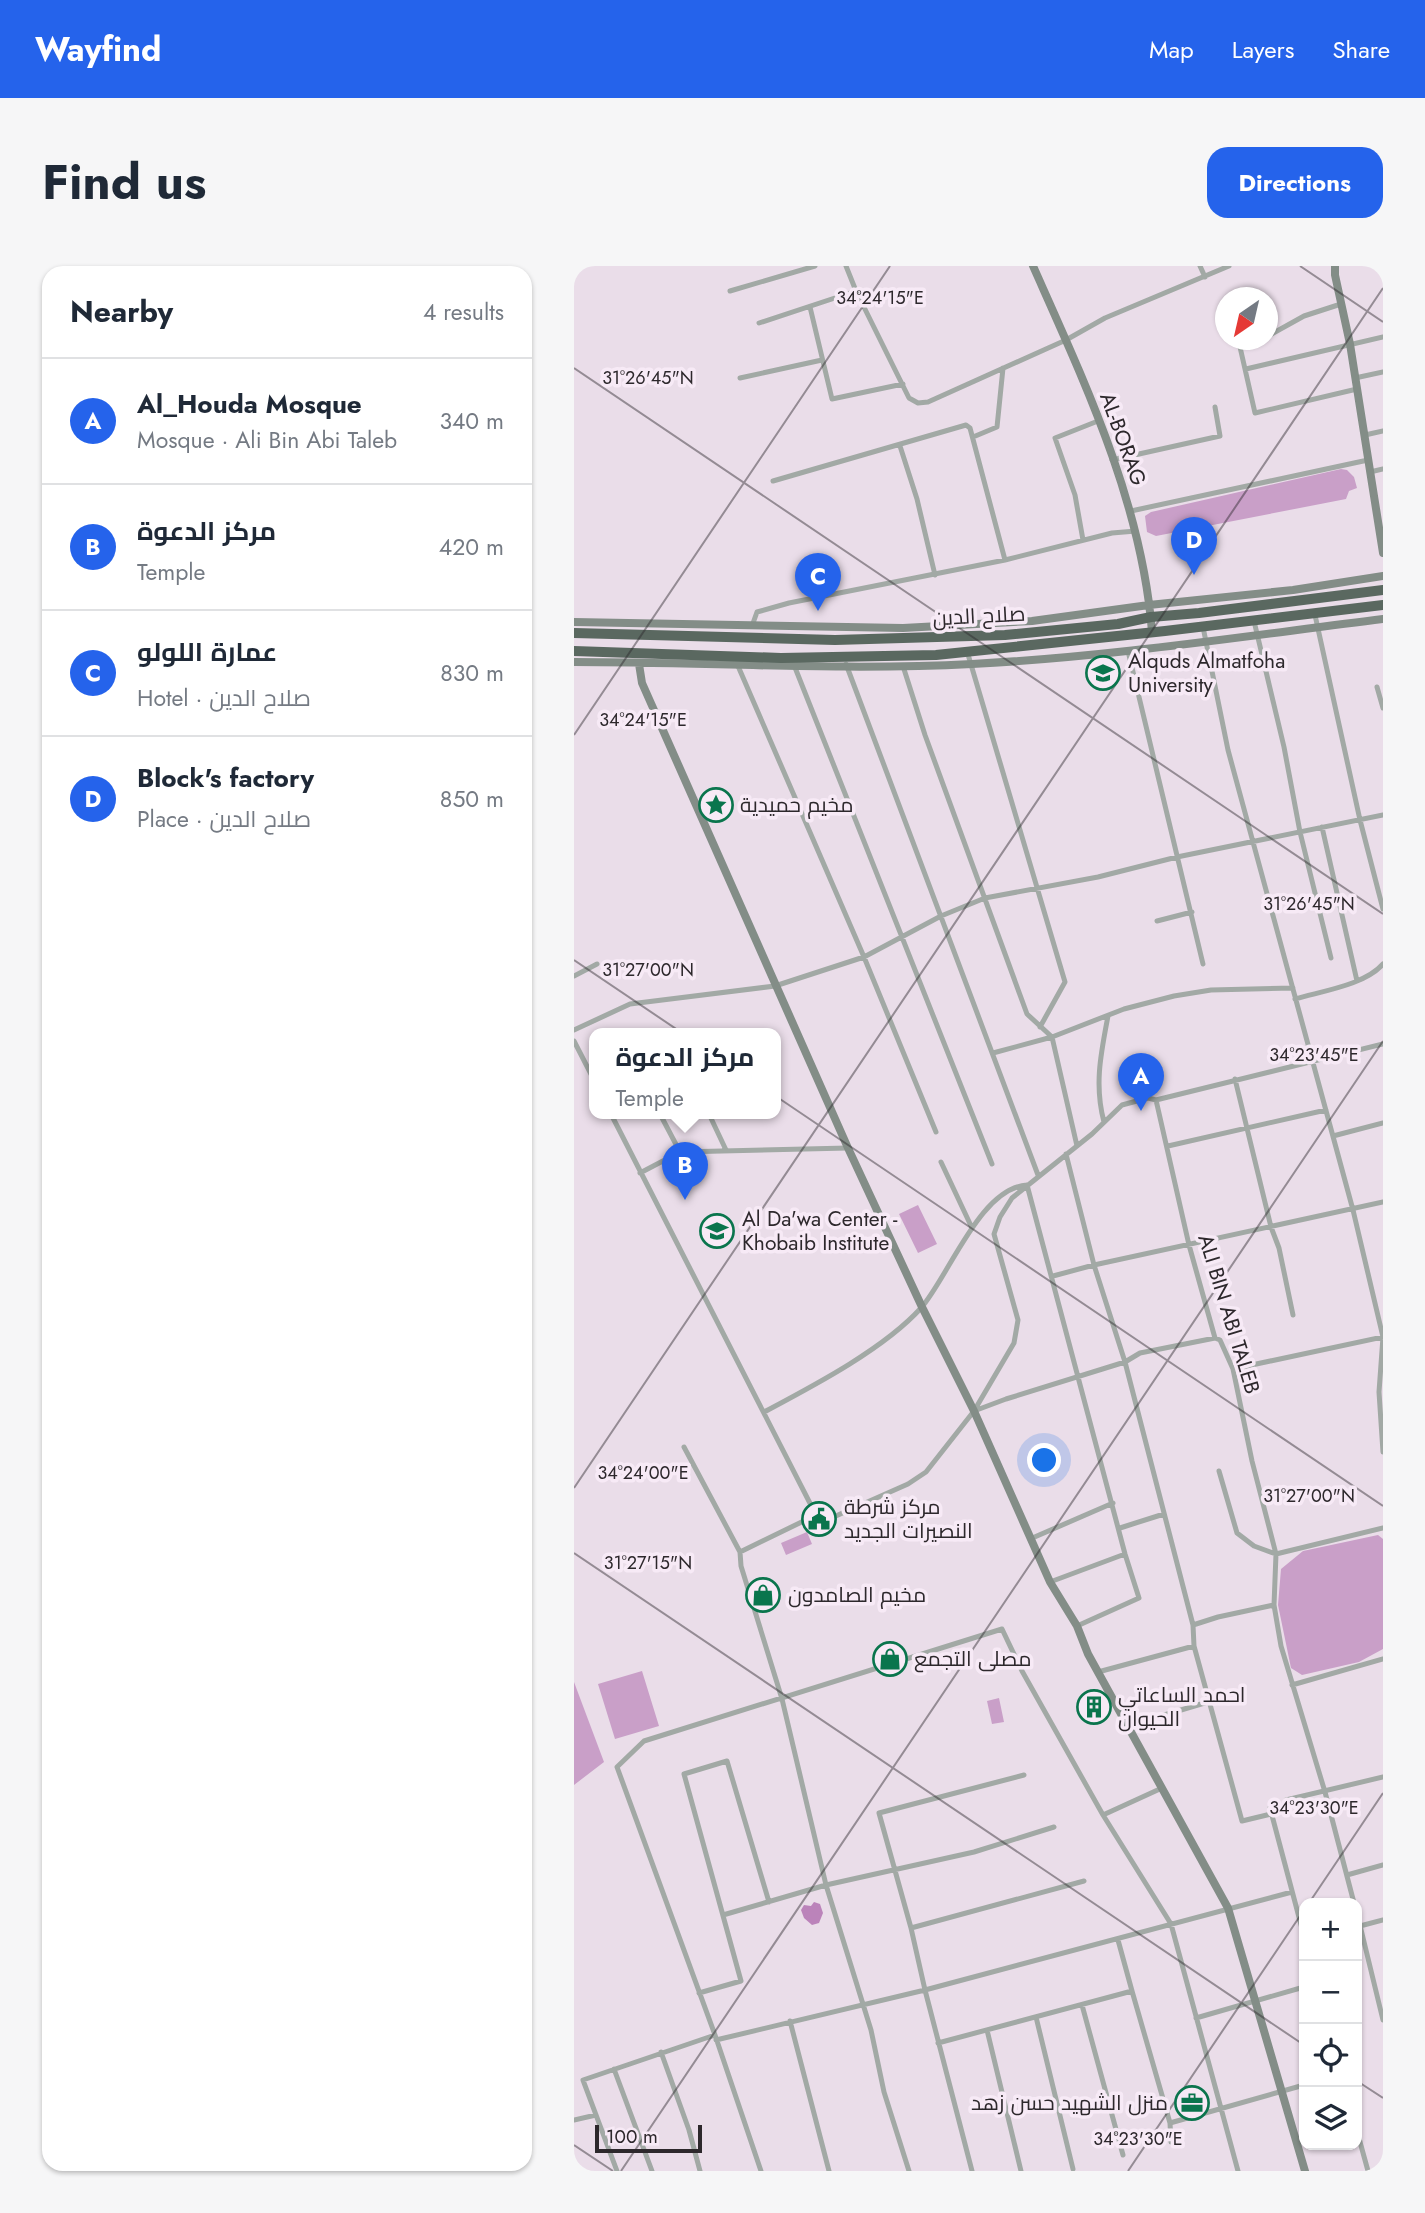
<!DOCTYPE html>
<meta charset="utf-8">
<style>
:root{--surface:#fff;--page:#f6f6f7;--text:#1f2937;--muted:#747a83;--line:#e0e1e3;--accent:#2563eb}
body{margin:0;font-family:Jost,Cairo,sans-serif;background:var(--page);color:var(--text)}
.controls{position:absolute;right:21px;bottom:21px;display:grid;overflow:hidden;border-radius:14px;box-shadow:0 2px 5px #0004}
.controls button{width:63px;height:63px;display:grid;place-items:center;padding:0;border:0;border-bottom:2px solid var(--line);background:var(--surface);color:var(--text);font:35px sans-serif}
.compass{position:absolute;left:641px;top:21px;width:63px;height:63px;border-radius:50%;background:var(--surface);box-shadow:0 2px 5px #0004;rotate:214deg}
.scale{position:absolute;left:21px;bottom:18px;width:107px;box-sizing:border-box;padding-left:7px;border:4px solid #2d282c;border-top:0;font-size:19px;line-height:24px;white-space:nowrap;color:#2d282c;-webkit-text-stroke:5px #f7eaf6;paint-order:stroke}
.you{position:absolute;left:471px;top:1195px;width:24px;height:24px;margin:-18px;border:5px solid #fff;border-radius:50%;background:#1a73e8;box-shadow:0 0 0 10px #1a73e833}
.badge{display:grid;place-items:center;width:46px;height:46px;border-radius:50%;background:var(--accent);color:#fff;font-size:23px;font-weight:700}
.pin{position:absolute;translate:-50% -58px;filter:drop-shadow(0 2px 4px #0008)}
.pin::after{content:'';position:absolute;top:37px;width:24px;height:21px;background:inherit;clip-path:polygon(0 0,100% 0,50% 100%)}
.popup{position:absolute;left:15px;top:762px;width:192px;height:91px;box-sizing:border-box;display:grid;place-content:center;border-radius:14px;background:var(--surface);filter:drop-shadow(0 2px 5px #0005);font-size:23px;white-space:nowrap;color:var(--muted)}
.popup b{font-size:26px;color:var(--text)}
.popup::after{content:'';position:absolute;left:50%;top:100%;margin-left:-14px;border:14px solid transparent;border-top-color:var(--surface)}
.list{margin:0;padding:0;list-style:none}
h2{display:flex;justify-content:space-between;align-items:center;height:91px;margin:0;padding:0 28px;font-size:30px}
h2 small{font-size:23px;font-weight:400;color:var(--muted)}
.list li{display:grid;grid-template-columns:46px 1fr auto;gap:21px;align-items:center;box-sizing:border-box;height:126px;padding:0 28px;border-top:2px solid var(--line)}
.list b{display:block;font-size:26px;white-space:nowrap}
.list p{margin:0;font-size:23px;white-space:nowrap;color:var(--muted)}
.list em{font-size:23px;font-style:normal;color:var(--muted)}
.icon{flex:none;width:38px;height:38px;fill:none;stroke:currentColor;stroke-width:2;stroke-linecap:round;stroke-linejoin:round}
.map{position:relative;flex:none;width:809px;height:1905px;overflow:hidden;border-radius:21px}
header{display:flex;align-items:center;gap:42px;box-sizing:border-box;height:98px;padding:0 35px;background:var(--accent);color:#fff}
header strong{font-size:33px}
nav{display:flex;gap:38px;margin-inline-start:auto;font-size:24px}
.intro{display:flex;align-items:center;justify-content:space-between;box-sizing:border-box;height:168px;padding:0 42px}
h1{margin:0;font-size:49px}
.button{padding:18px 32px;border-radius:21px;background:var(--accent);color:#fff;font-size:24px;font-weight:700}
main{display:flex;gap:42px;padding:0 42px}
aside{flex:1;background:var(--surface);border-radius:21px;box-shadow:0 2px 5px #0004}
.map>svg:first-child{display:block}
</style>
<header>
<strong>Wayfind</strong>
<nav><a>Map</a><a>Layers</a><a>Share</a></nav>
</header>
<div class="intro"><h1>Find us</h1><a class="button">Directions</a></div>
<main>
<aside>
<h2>Nearby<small>4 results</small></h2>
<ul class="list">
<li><span class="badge">A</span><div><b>Al_Houda Mosque</b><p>Mosque · Ali Bin Abi Taleb</p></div><em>340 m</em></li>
<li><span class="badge">B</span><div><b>مركز الدعوة</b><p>Temple</p></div><em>420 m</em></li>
<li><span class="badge">C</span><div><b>عمارة اللولو</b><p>Hotel · صلاح الدين</p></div><em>830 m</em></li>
<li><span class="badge">D</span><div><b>Block's factory</b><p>Place · صلاح الدين</p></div><em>850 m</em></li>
</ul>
</aside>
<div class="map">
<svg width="809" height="1905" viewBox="0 0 809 1905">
<rect width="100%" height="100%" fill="#eadde9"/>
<path fill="#c99fc8" d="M767,203L773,204L780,211L783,222L775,225L772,233L582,270L573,266L571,250L577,246Z
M344,939L363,978L344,987L325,948Z
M233,1266L238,1278L212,1289L207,1277Z
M804,1269L809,1273V1383L785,1396L728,1409L717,1402L704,1339L707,1303L729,1285Z
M68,1405L85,1460L41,1473L24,1418Z
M0,1416L30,1496L0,1519Z
M425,1432L430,1456L418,1458L413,1435Z"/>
<path fill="#bb83ba" d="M240,1636L246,1638L249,1647L245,1657L238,1659L230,1652L227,1644L230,1639L237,1640Z"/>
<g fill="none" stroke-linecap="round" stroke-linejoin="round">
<path stroke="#a2a9a5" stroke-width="5" d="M272,0L282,25L335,132L344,137L354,136L492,74L531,52L655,0
M626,0L631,11
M156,25L241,0
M236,41L258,133L329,118
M185,57L282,25
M694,70L730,50L767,38
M685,74L666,81L681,147L783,123
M672,103L809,71
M166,112L248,94
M781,112L809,106
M791,169L809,165
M399,171L423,161L429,102
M326,180L343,233L361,309
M538,194L646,170L641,141
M796,206L809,203
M199,215L392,159L396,162L431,294
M557,245L794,194
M509,274L501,229L481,172L524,155
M741,349L786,554L809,643
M680,355L710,481L726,566L757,692
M178,360L183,346L215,337L431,294L538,267L562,265
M629,361L654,484L779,944L809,1071L805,1126L809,1186
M393,385L491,716L466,761
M554,385L629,698
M272,398L464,909
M220,399L418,898
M164,400L290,691L362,866
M329,400L351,469L453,748L478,771L503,880
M803,421L809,442
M748,561L783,715
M583,655L618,646
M0,710L23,698
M721,733C748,725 791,719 809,698
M0,764L56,738L201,720L290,691L367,650L411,632L524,611L603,591L809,549
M0,775L20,814
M419,787L478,771L550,743L600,730L637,724L719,722
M661,813L697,961L705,982L719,1049
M582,834L615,979L641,1072L646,1074L659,1103L678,1195L702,1288L700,1339L707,1380L751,1526L780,1637
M37,848L242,1249
M86,848L106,886
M135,848L152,884
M530,856C520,819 527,787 534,750
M759,870L809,857
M594,880L752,844
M492,888L520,999L551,1096L619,1359L620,1380L668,1555L697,1548
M367,896L398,962
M66,907L106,886L274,882
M453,919L551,1288L565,1332L503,1360
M479,1010L520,999L809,936
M659,1103L809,1071
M400,1145L440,1077L444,1054L420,968L426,951L438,932L518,868L548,839L574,832L582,834L809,778
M190,1146C239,1120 310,1083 347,1042C375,1010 406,922 453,919
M110,1181L166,1286
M645,1205L663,1267L680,1280L702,1288L809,1262
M546,1262L590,1248
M456,1273L539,1237
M476,1316L551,1288
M619,1359L644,1351L700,1339
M524,1406L620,1380
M718,1419L809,1393
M553,1460L634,1436
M529,1549L588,1522
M773,1609L809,1599
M783,1647L809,1754
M149,1649L252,1619L400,1586L480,1561
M786,1660L809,1654
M337,1662L510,1615
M730,1670L696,1542L710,1538L712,1534L809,1511
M544,1674L558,1725
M125,1727L167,1715L110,1508L153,1495L195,1636
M508,1739L549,1889
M462,1751L499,1903
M622,1752L730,1721
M216,1755L255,1905
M413,1764L447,1905
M142,1774L351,1724L718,1626
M364,1777L558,1725L596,1857L597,1876
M87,1786L115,1864L126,1905
M40,1803L78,1905
M0,1854L22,1849
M596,1857L730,1819
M783,1865L794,1905
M43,1905L9,1814L141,1769
M187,1905L141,1769L43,1501L70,1475L428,1363L448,1405L529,1549L597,1658L664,1905
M335,1905L310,1826L297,1764L252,1619L208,1433L167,1300L166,1286L242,1249L246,1257L334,1218L352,1206L400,1145L432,1133L551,1096L566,1087L641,1072
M398,1905L351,1724L337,1662L305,1547L450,1509"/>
<path stroke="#838d87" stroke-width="8" d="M459,0C511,117 568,237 578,366
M761,0V9L776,78L809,287
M0,356L329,362L458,355L575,339L719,324L809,310
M0,396C133,396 265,405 398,398C535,391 672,370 809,353
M65,398L68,417L274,882L348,1041L400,1145L476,1316L503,1360L514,1388L654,1642L731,1905"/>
<path stroke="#5a6860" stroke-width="10" d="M0,367L261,374L431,369L544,358L577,351L625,347L809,324
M0,385L207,392L362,389L591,365L809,339"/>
</g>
<path fill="none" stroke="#2d282c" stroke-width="2" stroke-opacity="0.45" d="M726,0L809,56M0,102L809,648M0,469L316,0M0,694L809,1240M0,1222L809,22M0,1287L730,1779M735,1637L809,1527M783,1815L809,1832M0,1879L39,1905M47,1905L809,775M554,1905L730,1644"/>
<defs>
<g id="university-ring" transform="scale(1.75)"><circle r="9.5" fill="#f7eaf6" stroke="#0a754d" stroke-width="1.5"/><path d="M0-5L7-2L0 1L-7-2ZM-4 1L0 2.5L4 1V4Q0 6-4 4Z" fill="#0a754d"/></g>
<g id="sight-ring" transform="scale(1.75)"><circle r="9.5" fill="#f7eaf6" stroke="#0a754d" stroke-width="1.5"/><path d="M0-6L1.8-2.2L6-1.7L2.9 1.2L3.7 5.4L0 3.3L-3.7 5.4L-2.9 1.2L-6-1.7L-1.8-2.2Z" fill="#0a754d"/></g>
<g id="school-ring" transform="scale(1.75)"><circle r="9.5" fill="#f7eaf6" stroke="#0a754d" stroke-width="1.5"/><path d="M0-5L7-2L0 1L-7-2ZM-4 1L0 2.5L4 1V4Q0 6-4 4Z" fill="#0a754d"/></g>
<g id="civic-ring" transform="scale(1.75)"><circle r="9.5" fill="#f7eaf6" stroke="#0a754d" stroke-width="1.5"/><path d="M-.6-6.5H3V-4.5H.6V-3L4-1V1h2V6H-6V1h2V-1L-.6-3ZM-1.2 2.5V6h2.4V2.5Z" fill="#0a754d"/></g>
<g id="shop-ring" transform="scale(1.75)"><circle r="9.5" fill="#f7eaf6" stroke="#0a754d" stroke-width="1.5"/><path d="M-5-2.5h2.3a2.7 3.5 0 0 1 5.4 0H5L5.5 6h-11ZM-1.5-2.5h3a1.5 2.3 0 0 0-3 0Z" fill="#0a754d"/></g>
<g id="building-ring" transform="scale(1.75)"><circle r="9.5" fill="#f7eaf6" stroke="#0a754d" stroke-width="1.5"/><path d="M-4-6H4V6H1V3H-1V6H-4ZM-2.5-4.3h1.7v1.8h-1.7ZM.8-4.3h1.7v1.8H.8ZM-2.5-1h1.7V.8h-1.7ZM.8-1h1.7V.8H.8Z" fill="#0a754d"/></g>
<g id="office-ring" transform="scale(1.75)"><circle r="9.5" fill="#f7eaf6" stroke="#0a754d" stroke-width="1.5"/><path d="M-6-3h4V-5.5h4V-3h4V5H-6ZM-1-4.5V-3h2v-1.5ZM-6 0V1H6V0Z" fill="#0a754d"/></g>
</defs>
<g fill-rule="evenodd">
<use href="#university-ring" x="529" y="407"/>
<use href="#sight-ring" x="142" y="539"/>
<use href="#school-ring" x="143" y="965"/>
<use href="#civic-ring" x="245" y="1253"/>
<use href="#shop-ring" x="189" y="1329"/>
<use href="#shop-ring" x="316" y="1393"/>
<use href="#building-ring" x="520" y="1441"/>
<use href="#office-ring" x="618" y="1837"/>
</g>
<g text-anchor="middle" stroke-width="7" stroke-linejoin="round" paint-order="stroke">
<g font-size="21" fill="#2d282c" stroke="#f7eaf6">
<text transform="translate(549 173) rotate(70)" y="7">AL-BORAG</text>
<text transform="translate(405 350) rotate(-3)" y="7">صلاح الدين</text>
<text transform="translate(655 1048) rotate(73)" y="7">ALI BIN ABI TALEB</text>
</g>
<g font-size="21" fill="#2d282c" stroke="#f7eaf6" text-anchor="start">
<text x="554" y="402">Alquds Almatfoha<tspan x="554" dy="24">University</tspan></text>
<text x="166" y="546">مخيم حميدية</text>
<text x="168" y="960">Al Da'wa Center -<tspan x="168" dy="24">Khobaib Institute</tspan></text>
<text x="270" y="1248">مركز شرطة<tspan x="270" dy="24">النصيرات الجديد</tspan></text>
<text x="214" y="1336">مخيم الصامدون</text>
<text x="340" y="1400">مصلى التجمع</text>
<text x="544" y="1436">احمد الساعاتي<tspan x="544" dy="24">الحيوان</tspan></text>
<text x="594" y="1844" text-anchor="end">منزل الشهيد حسن زهد</text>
</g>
</g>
<g font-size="18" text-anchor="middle" fill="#2d282c" stroke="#f7eaf6" stroke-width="7" stroke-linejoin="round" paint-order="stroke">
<text x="306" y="38">34°24'15"E</text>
<text x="74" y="118">31°26'45"N</text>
<text x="69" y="460">34°24'15"E</text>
<text x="735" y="644">31°26'45"N</text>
<text x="74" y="710">31°27'00"N</text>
<text x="740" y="795">34°23'45"E</text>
<text x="69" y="1213">34°24'00"E</text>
<text x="735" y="1236">31°27'00"N</text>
<text x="74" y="1303">31°27'15"N</text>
<text x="740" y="1548">34°23'30"E</text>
<text x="564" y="1879">34°23'30"E</text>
</g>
</svg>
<div class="controls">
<button>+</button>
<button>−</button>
<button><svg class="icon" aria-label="locate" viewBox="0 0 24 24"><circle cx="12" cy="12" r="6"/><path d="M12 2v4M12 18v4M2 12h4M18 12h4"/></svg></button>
<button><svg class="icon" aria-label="layers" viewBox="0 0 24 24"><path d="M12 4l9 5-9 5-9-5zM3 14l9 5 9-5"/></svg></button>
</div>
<svg class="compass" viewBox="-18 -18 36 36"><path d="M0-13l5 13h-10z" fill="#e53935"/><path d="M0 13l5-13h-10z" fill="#747a83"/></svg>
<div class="scale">100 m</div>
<div class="you"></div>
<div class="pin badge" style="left:567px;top:845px">A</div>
<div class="pin badge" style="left:111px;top:934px">B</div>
<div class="popup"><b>مركز الدعوة</b>Temple</div>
<div class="pin badge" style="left:244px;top:345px">C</div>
<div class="pin badge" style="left:620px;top:309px">D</div>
</div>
</main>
